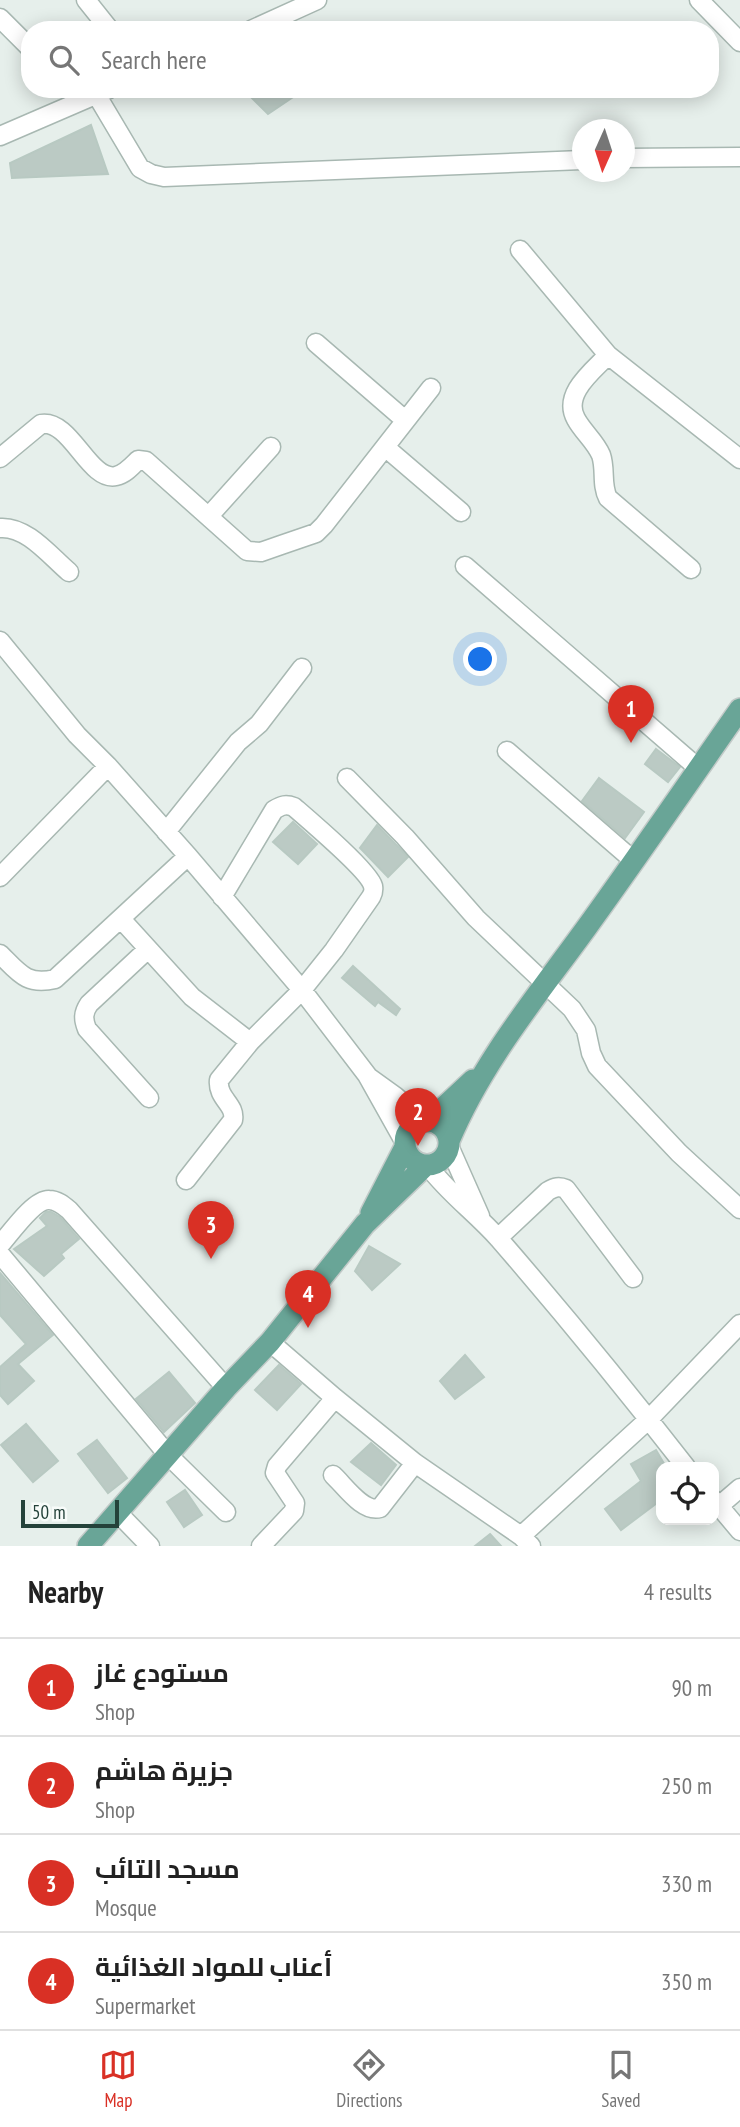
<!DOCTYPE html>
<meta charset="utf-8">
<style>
:root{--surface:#fff;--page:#f2f2f2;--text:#222;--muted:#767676;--line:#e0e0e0;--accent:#d93025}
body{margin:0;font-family:"PT Sans Narrow",Cairo,sans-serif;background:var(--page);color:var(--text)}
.controls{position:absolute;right:21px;bottom:21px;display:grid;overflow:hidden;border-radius:14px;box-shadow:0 4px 18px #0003}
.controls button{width:63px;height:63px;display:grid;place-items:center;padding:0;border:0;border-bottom:2px solid var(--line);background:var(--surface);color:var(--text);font:35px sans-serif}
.compass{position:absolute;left:572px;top:119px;width:63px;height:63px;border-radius:50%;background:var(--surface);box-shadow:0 4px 18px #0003;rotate:183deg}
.scale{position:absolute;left:21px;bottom:18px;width:98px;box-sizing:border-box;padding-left:7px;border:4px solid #24423a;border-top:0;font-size:19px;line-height:24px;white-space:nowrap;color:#24423a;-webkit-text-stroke:5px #f7fbf9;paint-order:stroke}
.you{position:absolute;left:481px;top:660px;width:24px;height:24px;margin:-18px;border:5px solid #fff;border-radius:50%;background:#1a73e8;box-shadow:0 0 0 10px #1a73e833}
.badge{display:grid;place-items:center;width:46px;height:46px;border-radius:50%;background:var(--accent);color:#fff;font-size:23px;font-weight:700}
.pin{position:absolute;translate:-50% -58px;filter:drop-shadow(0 2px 4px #0008)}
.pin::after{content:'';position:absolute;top:37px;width:24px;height:21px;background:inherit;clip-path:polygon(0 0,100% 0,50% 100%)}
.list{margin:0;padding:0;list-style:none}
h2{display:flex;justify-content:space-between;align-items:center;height:91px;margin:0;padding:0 28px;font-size:30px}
h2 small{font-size:23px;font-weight:400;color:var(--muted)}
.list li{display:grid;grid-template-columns:46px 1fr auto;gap:21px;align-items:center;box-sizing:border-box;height:98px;padding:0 28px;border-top:2px solid var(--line)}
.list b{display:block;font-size:26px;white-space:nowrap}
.list p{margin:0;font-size:23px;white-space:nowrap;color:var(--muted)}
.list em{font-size:23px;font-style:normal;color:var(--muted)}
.icon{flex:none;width:38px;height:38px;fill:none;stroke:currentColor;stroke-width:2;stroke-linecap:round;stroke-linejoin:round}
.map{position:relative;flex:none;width:740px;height:1546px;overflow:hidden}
.search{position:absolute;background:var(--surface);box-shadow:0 4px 18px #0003;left:21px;right:21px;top:21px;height:77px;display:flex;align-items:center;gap:18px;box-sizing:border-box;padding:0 24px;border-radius:28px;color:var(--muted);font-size:26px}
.sheet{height:483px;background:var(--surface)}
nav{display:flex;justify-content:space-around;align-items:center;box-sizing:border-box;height:98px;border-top:2px solid var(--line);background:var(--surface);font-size:19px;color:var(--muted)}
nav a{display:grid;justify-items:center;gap:4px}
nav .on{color:var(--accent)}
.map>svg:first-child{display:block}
</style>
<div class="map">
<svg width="740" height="1546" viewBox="0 0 740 1546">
<rect width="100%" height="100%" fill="#e6efeb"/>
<path fill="#bbcac4" stroke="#b8c9c2" stroke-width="2" d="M243,89H305L268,114Z
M91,125L108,174L12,178L10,163Z
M656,749L680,767L668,782L645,764Z
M599,778L644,812L625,838L582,801Z
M293,822L317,844L298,864L273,842Z
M377,825L408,857L388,877L360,848Z
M353,966L400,1009L396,1015L378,1002L375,1006L342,978Z
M46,1212H51L60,1217L79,1239L61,1254L64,1258L44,1276L14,1249L47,1226L40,1218Z
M369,1246L400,1264L372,1290L355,1271Z
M0,1273L53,1335L18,1364L34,1381L8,1404L0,1395V1367L26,1344L0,1315Z
M465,1355L484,1377L455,1399L440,1381Z
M279,1365L301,1384L277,1410L255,1390Z
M169,1372L195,1403L164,1432L136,1399Z
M26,1424L58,1461L33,1482L1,1445Z
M97,1440L127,1478L108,1493L78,1454Z
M371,1443L396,1465L381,1485L351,1462Z
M656,1450L666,1467H661V1500L621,1530L605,1509L641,1481L631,1464Z
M185,1490L202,1515L184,1527L167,1502Z
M490,1534L501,1546H475Z"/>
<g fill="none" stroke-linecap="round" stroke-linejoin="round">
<g stroke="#a8b8b2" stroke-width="21">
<path id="minor" d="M86,0L110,30
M699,0L740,42
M0,18L30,48
M251,30L317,0
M96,94L140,168L151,174L164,177L582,160
M0,136L109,89
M624,158L740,157
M520,250L608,355L740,459
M316,343L405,420
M608,355C593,371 562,394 576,419C583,432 595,441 601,455C606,469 601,485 608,498L691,569
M385,447L461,512
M0,458L41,424C71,419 89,482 116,476C125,474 131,467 138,460L146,461L247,551L261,552L281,545L316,533L324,525L431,388
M209,516L271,447
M0,528C27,526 50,556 69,572
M465,566L698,768
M0,641L77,735L108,766L188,856L302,990L367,1075L404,1141
M507,751L634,861
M347,778L405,837L476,918L572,1009L586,1030L591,1053L597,1066L679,1153L740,1209
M166,832L238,742L259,724L302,668
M0,877L108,766
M121,919L192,997L250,1042
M148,949L89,1004C83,1013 83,1019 87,1029L149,1098
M0,954C19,973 27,986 55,979L188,856
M370,1078L395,1096L424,1121
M449,1146L480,1216
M428,1166C449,1194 476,1213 499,1239C563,1313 626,1390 686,1467
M186,1180L233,1120C236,1104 217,1099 219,1080L250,1042L302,990L334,950L371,897C373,893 374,892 373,886C369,871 309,820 294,807C286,804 282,805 274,810L222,897
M498,1238L548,1191C555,1187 559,1186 566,1189L633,1278
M0,1245C10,1234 34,1199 49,1200C57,1200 63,1205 69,1210L226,1388
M0,1254L168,1455L226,1512
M270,1342L335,1398L415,1463L521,1536L531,1546
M333,1475C345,1486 363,1513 380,1508L415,1463
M714,1500L740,1531
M719,1506L740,1488
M118,1513L150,1546
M521,1536L649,1419L740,1324
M261,1546L294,1511L295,1503L275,1473L277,1466L335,1398"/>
</g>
<g stroke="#c2cac8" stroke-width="24">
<path id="major" d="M405 1143a22 22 0 1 1 44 0a22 22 0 1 1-44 0Z
M429,1121L473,1080
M449,1141C482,1062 537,996 587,927C639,855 689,782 740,709
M371,1213L405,1147
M88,1546L226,1388L270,1342L365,1224L426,1165"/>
</g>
<use href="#minor" stroke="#fff" stroke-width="18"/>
<use href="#major" stroke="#69a597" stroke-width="21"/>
</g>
</svg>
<div class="controls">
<button><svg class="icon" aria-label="locate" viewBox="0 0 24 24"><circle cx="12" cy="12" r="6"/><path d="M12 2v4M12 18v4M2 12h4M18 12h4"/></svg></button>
</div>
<svg class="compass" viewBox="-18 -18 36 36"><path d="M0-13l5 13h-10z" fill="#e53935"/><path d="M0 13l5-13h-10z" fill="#767676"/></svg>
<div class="scale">50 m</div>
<div class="you"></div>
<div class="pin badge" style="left:631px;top:743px">1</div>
<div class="pin badge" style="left:418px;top:1146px">2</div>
<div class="pin badge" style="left:211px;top:1259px">3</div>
<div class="pin badge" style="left:308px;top:1328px">4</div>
<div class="search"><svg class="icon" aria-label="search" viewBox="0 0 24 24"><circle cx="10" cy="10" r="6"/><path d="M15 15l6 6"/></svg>Search here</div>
</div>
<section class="sheet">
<h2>Nearby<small>4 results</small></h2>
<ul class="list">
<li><span class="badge">1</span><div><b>مستودع غاز</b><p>Shop</p></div><em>90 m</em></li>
<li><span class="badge">2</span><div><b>جزيرة هاشم</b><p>Shop</p></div><em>250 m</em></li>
<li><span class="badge">3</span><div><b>مسجد التائب</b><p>Mosque</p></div><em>330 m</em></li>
<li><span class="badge">4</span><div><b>أعناب للمواد الغذائية</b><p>Supermarket</p></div><em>350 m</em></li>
</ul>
</section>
<nav>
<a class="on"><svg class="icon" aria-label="map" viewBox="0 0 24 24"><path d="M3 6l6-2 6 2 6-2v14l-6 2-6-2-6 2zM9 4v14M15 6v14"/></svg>Map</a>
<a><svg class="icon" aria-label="directions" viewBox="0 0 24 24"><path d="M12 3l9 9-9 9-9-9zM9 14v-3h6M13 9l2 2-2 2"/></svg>Directions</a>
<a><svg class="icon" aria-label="saved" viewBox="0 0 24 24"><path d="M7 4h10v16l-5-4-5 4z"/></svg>Saved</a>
</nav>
